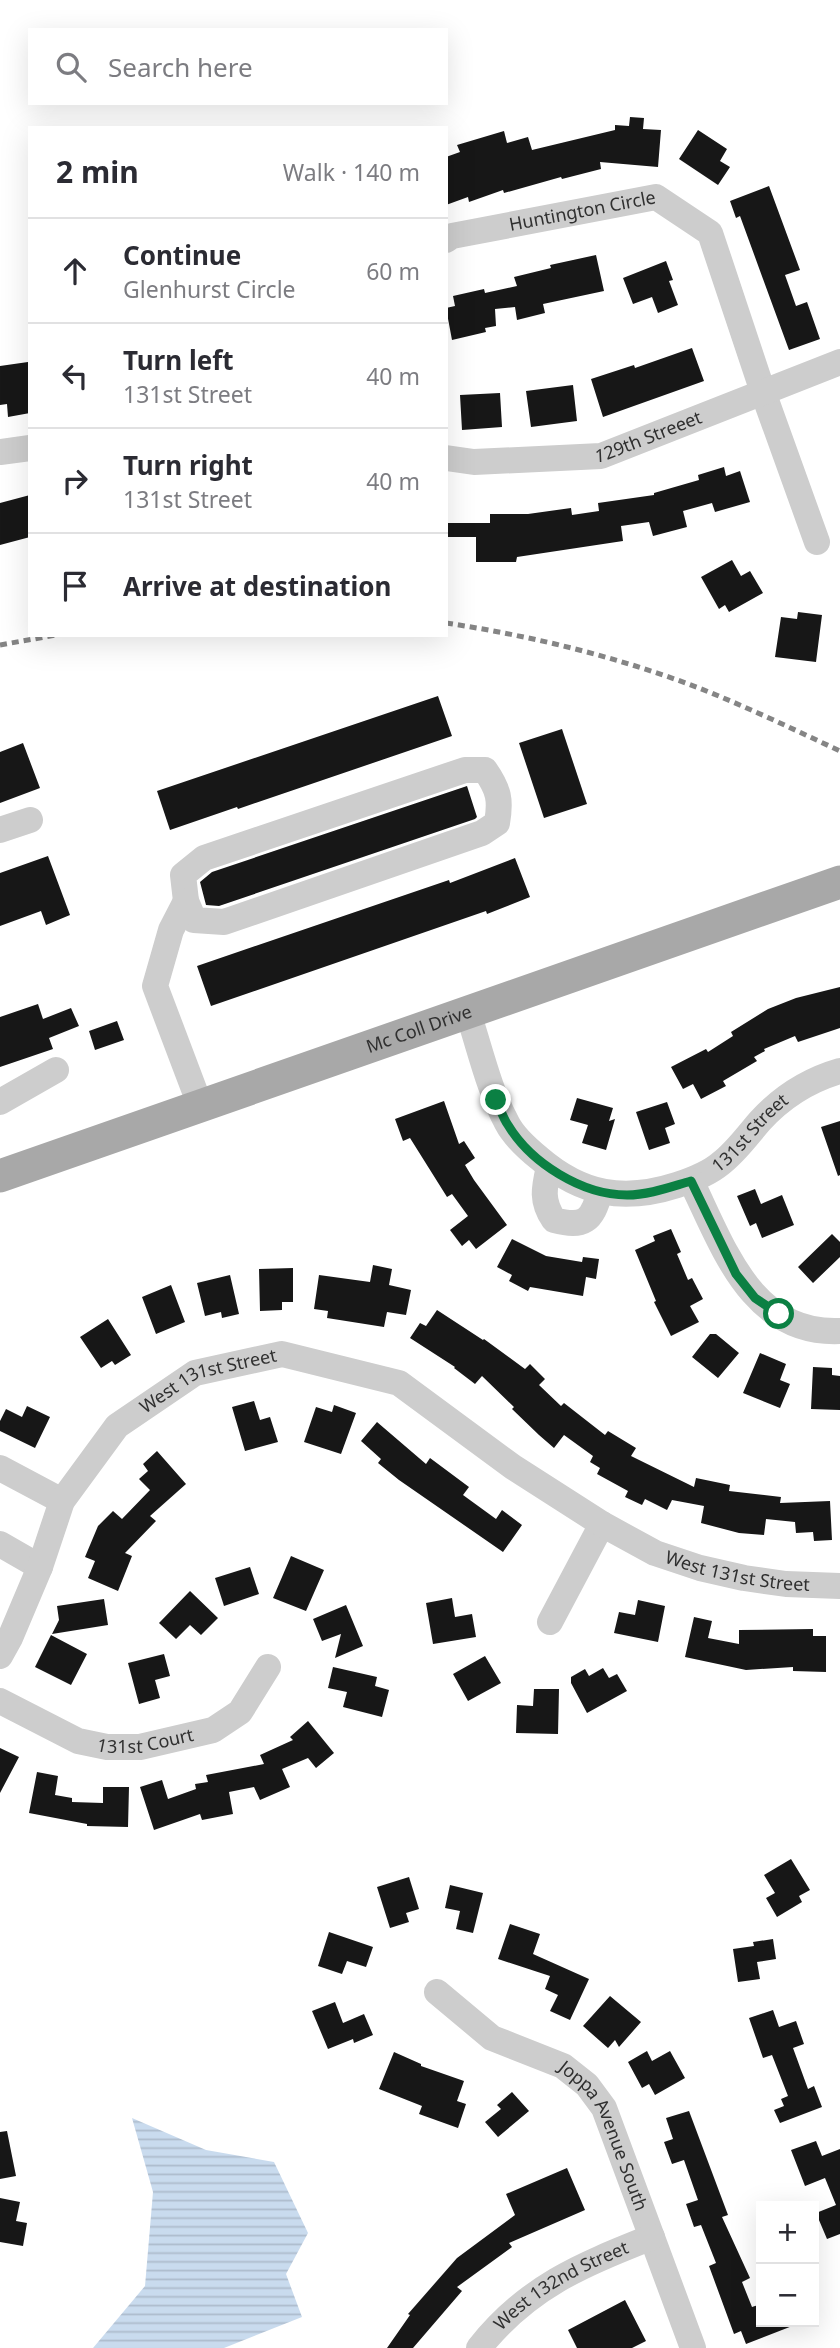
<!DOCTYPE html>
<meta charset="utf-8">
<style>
:root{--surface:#fff;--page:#f2f2f3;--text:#2b2b33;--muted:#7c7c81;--line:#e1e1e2}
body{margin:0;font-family:"Noto Sans",sans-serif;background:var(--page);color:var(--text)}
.controls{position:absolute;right:21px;bottom:21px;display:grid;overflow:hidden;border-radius:0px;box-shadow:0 7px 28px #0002}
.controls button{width:63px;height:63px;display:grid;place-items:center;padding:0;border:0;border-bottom:2px solid var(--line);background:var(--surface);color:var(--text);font:35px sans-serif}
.stop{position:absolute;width:21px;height:21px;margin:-16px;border:5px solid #0b8043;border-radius:50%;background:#fff}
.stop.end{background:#0b8043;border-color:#fff;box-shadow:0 2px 7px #0008}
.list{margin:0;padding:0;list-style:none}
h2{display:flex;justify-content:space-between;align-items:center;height:91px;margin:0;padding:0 28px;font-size:30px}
h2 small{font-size:23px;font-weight:400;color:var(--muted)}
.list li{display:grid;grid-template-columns:46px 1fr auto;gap:21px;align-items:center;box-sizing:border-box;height:105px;padding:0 28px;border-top:2px solid var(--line)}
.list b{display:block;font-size:26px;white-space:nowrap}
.list p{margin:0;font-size:23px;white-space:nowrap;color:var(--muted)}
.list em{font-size:23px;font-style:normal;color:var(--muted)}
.icon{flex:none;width:38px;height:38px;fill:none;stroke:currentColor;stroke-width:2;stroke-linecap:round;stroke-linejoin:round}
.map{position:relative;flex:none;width:840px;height:2348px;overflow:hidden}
.search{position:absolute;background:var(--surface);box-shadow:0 7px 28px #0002;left:28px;top:28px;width:420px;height:77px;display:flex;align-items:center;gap:18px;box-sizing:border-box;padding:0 24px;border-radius:0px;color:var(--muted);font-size:26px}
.panel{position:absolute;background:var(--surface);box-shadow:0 7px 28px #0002;left:28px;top:126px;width:420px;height:511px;border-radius:0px}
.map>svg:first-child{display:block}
</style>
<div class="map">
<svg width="840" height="2348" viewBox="0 0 840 2348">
<defs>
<pattern id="water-rules" width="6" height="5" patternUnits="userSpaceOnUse" patternTransform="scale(1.75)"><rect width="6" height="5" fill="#c9dbee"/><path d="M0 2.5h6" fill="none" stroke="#adbccc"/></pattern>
</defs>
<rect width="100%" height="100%" fill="#fff"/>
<path fill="url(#water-rules)" d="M132,2118L206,2150L274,2162L308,2233L286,2274L302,2317L224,2348H93L145,2286L153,2192Z"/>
<path fill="#171717" d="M630,117L644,118L643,129L661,130L658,167L600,162L601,169L562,179L561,177L504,193L503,190L469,202L468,197L446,205V157L460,152L457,145L504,131L507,143L528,137L532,150L615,130V125L629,126Z
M698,130L727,149L720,161L730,167L718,185L679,159Z
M769,186L800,270L785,275L796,306L807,302L820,339L789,350L740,216L736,218L730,201Z
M596,255L604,291L543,304L545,313L517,320L515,307L495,309L496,326L485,328L486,332L452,340L446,308L455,306L453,296L484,289L485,293L517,286L514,277L551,268L550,265Z
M666,261L673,280L669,281L678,305L658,313L652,297L633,304L623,278Z
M692,348L704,381L603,417L591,379L634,365L635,368Z
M28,362L30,413L8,417L7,404L0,405V366Z
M573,385L577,421L531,427L526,391Z
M500,393L502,427L462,430L460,395Z
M724,467L726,476L740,471L750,502L715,512L712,503L683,511L687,527L653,536L649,522L621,526L623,541L517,557L516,562H476V537H446V523H490V514H528L571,508L572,515L599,511L598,503L654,495V493L699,480L698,475Z
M30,495V537L0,545V503Z
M732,560L741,576L750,571L763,593L729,612L725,605L719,609L701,577Z
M798,612L822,615L816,662L775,657L781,617L797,619Z
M438,696L452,736L238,809L237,807L170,830L157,791Z
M562,729L587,804L544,818L519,743Z
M23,743L40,788L0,803V752Z
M467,786L477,817L475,819L219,906L206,905L200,882L212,872Z
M48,856L70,915L46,925L41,911L0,926V873Z
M515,858L530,897L487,914L486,911L211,1006L197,966L449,880L450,883Z
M840,987V1028L798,1042L795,1036L764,1049L765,1051L754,1057L757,1061L723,1081L726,1086L701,1099L693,1084L683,1089L671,1067L706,1049L708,1052L733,1036L731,1032L768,1009L796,998Z
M38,1004L43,1019L71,1008L79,1026L49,1038L53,1049L0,1067V1017Z
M117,1021L124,1040L95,1050L89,1031Z
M577,1098L613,1108L609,1121L615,1119L606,1150L582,1143L588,1125L570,1120Z
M444,1101L459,1144L464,1141L475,1158L465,1165L474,1180L507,1225L476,1249L469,1240L462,1246L450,1230L468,1216L452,1194L447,1197L410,1138L403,1141L395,1119Z
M667,1102L675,1124L665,1128L670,1143L649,1150L636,1112Z
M840,1121V1175L838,1176L821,1127Z
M755,1189L761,1204L782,1195L794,1225L762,1238L756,1223L750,1226L737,1196Z
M671,1229L681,1252L677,1254L688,1280L692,1278L703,1299L690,1306L699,1322L671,1336L654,1302L656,1301L635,1250L655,1241L653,1236Z
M832,1234L840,1242V1257L813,1283L798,1267Z
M512,1239L546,1256L582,1262L583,1257L599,1259L596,1279L586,1277L583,1296L530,1287L528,1291L509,1281L512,1275L497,1267Z
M373,1265L392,1269L389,1285L411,1290L406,1315L387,1312L384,1327L327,1318L328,1311L314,1309L319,1275L370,1282Z
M293,1268V1302H282V1310L260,1311L259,1269Z
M230,1275L239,1314L222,1318L221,1312L205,1316L197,1283Z
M171,1285L185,1322L156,1334L142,1297Z
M437,1310L483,1340L484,1339L525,1369L530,1364L545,1379L539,1385L561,1406L564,1403L605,1435L608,1431L636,1448L631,1456L694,1487L696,1478L730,1485L729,1491L781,1497L780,1503L830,1501L832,1540L814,1541L813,1532L796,1533L795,1522L766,1519L764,1535L739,1533L701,1523L704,1506L672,1500L667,1510L645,1499L642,1505L625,1497L628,1491L597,1474L600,1468L590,1462L593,1456L564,1435L554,1448L539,1435L512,1409L514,1407L482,1376L475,1384L454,1368L455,1367L410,1338L420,1323L426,1326Z
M108,1319L131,1355L115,1365L112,1361L101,1368L80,1337Z
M710,1334H716L739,1353L718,1378L692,1357Z
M760,1353L786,1364L780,1380L790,1384L780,1408L743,1393Z
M813,1367L832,1368V1375L840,1376V1410L811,1409Z
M254,1401L260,1420L270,1417L278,1442L245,1451L232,1407Z
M334,1405L356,1413L341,1454L304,1442L316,1407L332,1412Z
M27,1406L50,1417L35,1448L0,1431V1421L6,1409L22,1417Z
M377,1422L426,1464L430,1458L469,1487L463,1495L496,1519L502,1510L522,1525L503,1552L399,1480L378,1463L381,1459L361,1441Z
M157,1451L186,1484L150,1516L156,1521L125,1553L132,1556L118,1591L88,1578L95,1561L85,1557L98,1526L113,1511L122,1519L150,1490L139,1479L148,1471L143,1464Z
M291,1556L324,1570L306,1611L273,1598Z
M250,1567L259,1594L224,1606L215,1578Z
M190,1591L218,1618L201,1635L190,1625L176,1639L159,1623Z
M452,1598L455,1617L472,1614L476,1637L433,1644L426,1603Z
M104,1599L108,1625L52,1634L59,1620L57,1606Z
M638,1600L665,1606L658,1642L614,1633L619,1612L635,1615Z
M346,1605L363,1646L335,1658L341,1634L322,1641L313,1619Z
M694,1617L712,1621L708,1638L739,1644V1630L813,1629V1636H826V1672L793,1671V1667L746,1670L685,1657Z
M51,1635L87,1654L71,1685L35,1667Z
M164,1654L170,1676L155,1680L160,1698L139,1704L128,1663Z
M485,1656L501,1683L468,1701L453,1674Z
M333,1667L377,1677L375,1686L389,1690L382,1717L343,1707L347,1692L328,1688Z
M603,1668L609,1678L617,1674L627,1691L587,1713L571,1683V1677L585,1669L589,1676Z
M534,1689H559L558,1734L516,1733L517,1705L533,1706Z
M308,1721L334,1753L316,1768L308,1758L282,1769L290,1787L260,1800L254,1787L229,1792L233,1814L202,1820L200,1814L154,1830L140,1787L162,1780L168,1799L196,1789L195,1784L208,1782L206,1775L264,1764L260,1755L293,1740L290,1737Z
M0,1748L19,1757L0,1793Z
M37,1772L58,1776L55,1795L72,1798V1802L103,1803V1787H129L128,1827L87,1826V1824L29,1813Z
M791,1859L810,1890L799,1896L802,1902L777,1917L766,1898L775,1893L764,1875Z
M409,1877L419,1909L406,1913L409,1922L390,1928L377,1887Z
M450,1885L483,1893L473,1933L456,1929L460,1911L445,1908Z
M510,1924L540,1934L533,1954L589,1979L570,2020L550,2011L558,1995L545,1989L550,1976L498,1959Z
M329,1932L373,1947L366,1967L347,1961L342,1974L318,1966Z
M773,1939L776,1959L757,1962L760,1979L738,1982L733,1949L754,1946L753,1942Z
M610,1996L641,2022L619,2047L615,2040L608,2048L583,2026Z
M335,2002L343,2023L364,2014L373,2035L354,2043L353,2039L328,2049L312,2011Z
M773,2010L779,2027L796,2021L804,2044L793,2048L808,2089L814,2086L822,2107L780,2123L774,2110L784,2106L781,2099L788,2096L772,2055L763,2058L749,2018Z
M647,2051L652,2061L670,2051L685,2078L655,2095L649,2084L642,2088L628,2062Z
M394,2052L421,2064V2066L464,2081L457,2101L466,2104L458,2128L419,2114L422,2106L379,2089Z
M512,2092L529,2111L498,2137L485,2122L501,2109L497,2105Z
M689,2111L728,2215L722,2217L750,2278L742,2282L752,2307L761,2304V2322L800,2323L746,2344L741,2331L734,2334L709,2266L716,2263L701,2225L694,2227L686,2204L698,2200L684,2160L672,2164L664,2142L673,2139L666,2118Z
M7,2131L16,2176L0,2179V2132Z
M816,2141L822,2156L840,2149V2234L827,2239L816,2213L836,2205L825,2178L805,2186L791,2150Z
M567,2168L585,2210L509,2243L512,2247L457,2287L462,2291L413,2348H387L410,2315L408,2314L457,2258L515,2215L506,2194Z
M0,2198L20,2202L16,2221L27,2223L23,2246L0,2242Z
M625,2300L646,2341L632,2348H577L568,2330Z"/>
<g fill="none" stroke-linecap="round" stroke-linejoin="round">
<g stroke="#cdcdcd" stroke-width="26">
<path id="s1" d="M446,240L452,236L656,197L710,233L763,392L817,542"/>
<path d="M0,452L30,448"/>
<path id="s2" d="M446,458L474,462L601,456L840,362"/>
<path d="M465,770H485C499,790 501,800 497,823L482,833L224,922L194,920L186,901L183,875L204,858Z"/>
<path d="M0,830L30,820"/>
<path d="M186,901L171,930L155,986L200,1105"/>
<path id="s3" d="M468,1013C480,1049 489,1090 507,1123C514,1137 528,1149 539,1158C582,1195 624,1202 677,1185C692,1180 708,1174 720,1164C736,1152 747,1136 760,1121C782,1097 809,1080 840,1071"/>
<path d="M0,1102L56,1070"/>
<path d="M549,1167C544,1188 541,1201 554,1220C584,1228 592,1221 600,1192"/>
<path d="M691,1181C723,1246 751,1335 840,1331"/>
<path d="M0,1468L62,1501"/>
<path d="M0,1544L40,1567"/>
<path d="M550,1622L602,1524"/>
<path id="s4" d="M0,1656L10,1638L40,1567L62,1501L117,1426L195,1373L282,1354L399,1383L513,1467L602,1524L655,1553L700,1568L744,1578L786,1584L840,1586"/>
<path id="s5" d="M0,1701L78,1741L107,1747H140L213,1730L240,1712L268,1667"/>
<path id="s6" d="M437,1992L492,2038L563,2066L587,2085L604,2108L693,2348"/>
<path id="s7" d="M479,2348C528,2286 582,2265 652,2237"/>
</g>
<path stroke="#a8a8a8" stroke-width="33" id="s8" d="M0,1176L840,882"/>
<path stroke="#858585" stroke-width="5" stroke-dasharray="7 5" stroke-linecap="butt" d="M446,623C532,636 618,657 699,688C747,707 793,729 840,751
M0,645L56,635"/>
</g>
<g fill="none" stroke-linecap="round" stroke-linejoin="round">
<path stroke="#0b8043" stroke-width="9" d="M496,1100C500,1108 503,1118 508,1125C531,1163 582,1195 627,1195C649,1195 670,1187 691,1181L736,1274L755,1298L779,1314"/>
</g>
<g text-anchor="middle" stroke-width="7" stroke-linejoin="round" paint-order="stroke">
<g font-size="18" fill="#303030" stroke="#fff">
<text dy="6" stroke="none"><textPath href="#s1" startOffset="140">Huntington Circle</textPath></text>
<text dy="6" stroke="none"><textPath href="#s2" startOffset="206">129th Streeet</textPath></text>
<text dy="6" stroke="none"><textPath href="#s8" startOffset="444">Mc Coll Drive</textPath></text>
<text dy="6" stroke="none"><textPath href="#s3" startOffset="404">131st Street</textPath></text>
<text dy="6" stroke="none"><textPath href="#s4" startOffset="364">West 131st Street</textPath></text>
<text dy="6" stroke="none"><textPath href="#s4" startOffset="957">West 131st Street</textPath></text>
<text dy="6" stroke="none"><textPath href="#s5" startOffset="156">131st Court</textPath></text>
<text dy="6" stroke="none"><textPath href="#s6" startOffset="231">Joppa Avenue South</textPath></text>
<text dy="6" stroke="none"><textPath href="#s7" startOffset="105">West 132nd Street</textPath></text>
</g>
</g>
</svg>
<div class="controls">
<button>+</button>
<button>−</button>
</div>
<div class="stop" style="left:779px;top:1314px"></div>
<div class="stop end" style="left:496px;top:1100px"></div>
<div class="search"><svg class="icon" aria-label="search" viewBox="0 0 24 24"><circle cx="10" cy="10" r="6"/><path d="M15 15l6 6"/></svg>Search here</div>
<section class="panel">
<h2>2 min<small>Walk · 140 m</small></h2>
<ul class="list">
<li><svg class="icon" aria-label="ahead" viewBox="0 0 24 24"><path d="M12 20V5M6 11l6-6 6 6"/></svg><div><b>Continue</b><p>Glenhurst Circle</p></div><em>60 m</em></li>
<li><svg class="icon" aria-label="left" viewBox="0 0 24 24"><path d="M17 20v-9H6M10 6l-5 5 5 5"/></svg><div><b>Turn left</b><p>131st Street</p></div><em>40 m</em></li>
<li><svg class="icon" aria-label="right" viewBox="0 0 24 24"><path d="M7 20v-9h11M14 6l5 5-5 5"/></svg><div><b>Turn right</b><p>131st Street</p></div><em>40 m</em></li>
<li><svg class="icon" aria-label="arrive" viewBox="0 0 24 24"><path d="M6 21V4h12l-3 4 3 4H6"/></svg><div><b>Arrive at destination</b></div></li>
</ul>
</section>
</div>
